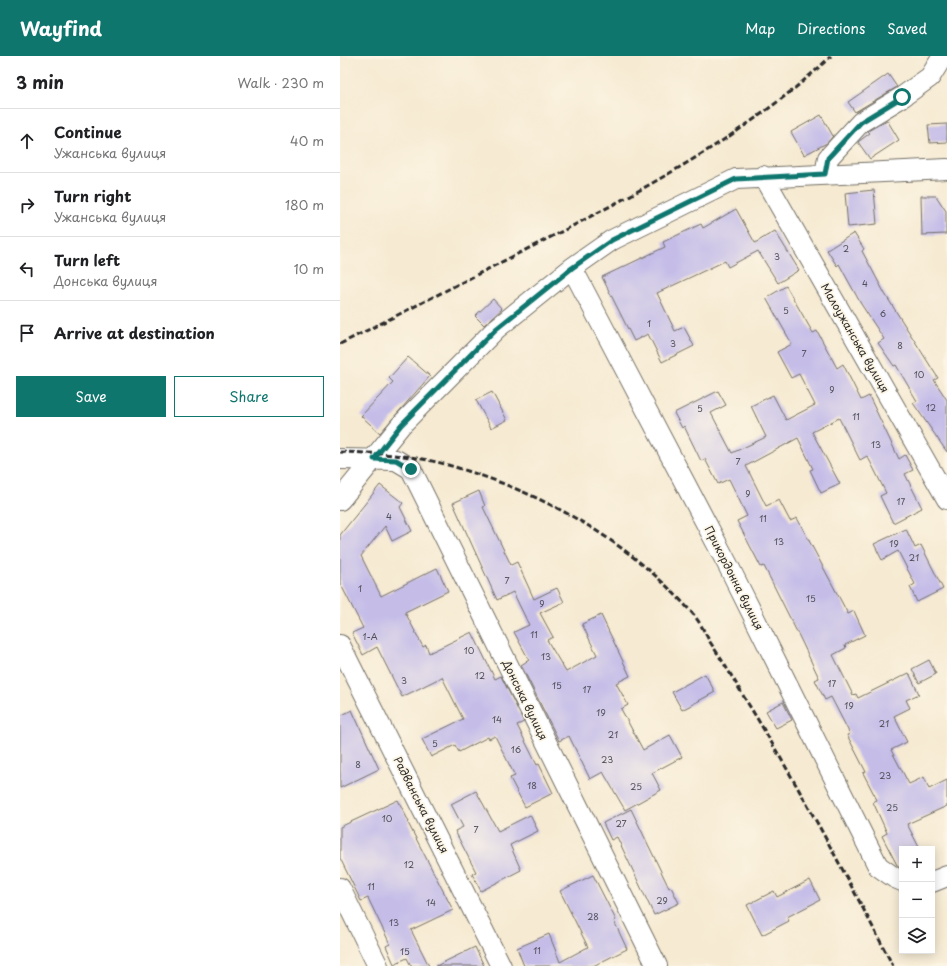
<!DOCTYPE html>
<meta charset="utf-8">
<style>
:root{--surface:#fff;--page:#f6f6f6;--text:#202124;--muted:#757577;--line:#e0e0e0;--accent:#0f766e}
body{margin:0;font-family:"Playpen Sans",sans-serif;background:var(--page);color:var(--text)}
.controls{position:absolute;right:12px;bottom:12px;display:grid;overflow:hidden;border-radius:0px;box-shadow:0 2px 10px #0003}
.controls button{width:36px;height:36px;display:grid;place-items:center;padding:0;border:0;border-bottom:1px solid var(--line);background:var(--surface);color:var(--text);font:20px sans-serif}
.stop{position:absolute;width:12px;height:12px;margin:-9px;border:3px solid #0f766e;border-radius:50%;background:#fff}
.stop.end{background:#0f766e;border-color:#fff;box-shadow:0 1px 4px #0008}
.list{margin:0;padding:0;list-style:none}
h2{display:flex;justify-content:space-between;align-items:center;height:52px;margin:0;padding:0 16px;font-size:17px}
h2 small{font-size:13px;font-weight:400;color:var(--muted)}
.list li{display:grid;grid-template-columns:26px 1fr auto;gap:12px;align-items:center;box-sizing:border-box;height:64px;padding:0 16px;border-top:1px solid var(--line)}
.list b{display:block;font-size:15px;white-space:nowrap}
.list p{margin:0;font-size:13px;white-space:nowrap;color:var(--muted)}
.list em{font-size:13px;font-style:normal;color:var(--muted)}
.actions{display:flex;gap:8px;padding:12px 16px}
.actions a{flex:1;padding:9px 0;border:1px solid var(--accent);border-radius:0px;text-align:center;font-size:14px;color:var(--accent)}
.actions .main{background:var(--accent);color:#fff}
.icon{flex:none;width:22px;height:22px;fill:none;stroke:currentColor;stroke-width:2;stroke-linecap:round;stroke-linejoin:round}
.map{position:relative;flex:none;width:607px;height:910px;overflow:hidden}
header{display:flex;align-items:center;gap:24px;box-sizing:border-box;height:56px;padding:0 20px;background:var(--accent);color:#fff}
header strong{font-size:19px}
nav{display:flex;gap:22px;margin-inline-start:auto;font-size:14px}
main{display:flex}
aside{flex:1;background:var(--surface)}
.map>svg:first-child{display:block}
</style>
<header>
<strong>Wayfind</strong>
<nav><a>Map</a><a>Directions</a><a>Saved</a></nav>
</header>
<main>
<aside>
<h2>3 min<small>Walk · 230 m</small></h2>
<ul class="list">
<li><svg class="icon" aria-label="ahead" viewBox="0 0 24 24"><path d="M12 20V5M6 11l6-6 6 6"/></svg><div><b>Continue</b><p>Ужанська вулиця</p></div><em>40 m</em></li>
<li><svg class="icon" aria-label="right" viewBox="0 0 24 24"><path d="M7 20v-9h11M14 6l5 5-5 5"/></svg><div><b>Turn right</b><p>Ужанська вулиця</p></div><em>180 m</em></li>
<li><svg class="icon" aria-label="left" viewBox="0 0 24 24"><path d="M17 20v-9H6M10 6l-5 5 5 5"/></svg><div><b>Turn left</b><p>Донська вулиця</p></div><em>10 m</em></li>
<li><svg class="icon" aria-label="arrive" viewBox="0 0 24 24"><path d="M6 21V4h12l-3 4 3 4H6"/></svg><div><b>Arrive at destination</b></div></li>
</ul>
<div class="actions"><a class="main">Save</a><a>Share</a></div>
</aside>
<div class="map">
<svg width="607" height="910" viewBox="0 0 607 910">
<rect width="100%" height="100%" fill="#fcf5e5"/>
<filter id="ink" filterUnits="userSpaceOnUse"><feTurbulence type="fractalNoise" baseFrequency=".025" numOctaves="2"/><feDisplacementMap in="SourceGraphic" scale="8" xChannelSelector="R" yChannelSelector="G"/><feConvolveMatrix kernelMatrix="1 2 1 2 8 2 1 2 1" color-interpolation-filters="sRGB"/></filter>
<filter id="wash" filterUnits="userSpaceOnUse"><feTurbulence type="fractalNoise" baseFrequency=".012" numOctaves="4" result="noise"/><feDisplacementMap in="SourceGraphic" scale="16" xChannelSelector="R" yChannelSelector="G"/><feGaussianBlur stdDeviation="0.9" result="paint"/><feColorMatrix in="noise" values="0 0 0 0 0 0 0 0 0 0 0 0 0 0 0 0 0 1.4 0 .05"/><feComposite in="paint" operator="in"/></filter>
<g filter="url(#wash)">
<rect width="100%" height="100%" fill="#f6ead2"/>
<g id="blocks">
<path fill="#c5bde8" d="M548,18L557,31L515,56L508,46Z
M481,59L493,80L487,87L464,99L451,76Z
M547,64L559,84L530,103L518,86L530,77L528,75Z
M607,68V86L590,87L588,69Z
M534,134L537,168L508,171L505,137Z
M581,140H596L606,155V178L582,179Z
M396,153L415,187L435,175L459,214L438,227L418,195L388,211L385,205L317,237L335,275L344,271L354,290L322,306L308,278L294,285L262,221L325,191L323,186L361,168L363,172Z
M514,177L524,193L522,195L545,238L598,322L594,324L607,344V396L573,347L577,345L556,309L554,310L538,287L544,283L521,248L499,208L497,210L487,194Z
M446,230L473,277L477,275L497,312L503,308L521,344L529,340L559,403L565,399L573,414L565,418L582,452L553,467L540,440L546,437L531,407L527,400L520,404L499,362L472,376L500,428L481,437L470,414L473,413L458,382L406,410L426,450L439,444L450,465L457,462L508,558L514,555L525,579L505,589L506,592L493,599L513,639L516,638L518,642L569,617L579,638L566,644L570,652L554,660L567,686L551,694L569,728L584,721L589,733L607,724V750L567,768L580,793H562V812L557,809L542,780L547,777L533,746L537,744L523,717L526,716L507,679L510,678L491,641L485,644L475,624L479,622L461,584L424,510L421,511L397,465L407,460L389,423L378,428L365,403L361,405L344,370L342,372L334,357L378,335L386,349L371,357L392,397L426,381L411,350L433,339L446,364L475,349L459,318L451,322L437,296L452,288L426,242Z
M153,243L162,253L144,269L135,260Z
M68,301L90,320L40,377L21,360L53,326L49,322Z
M152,336L167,364L151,372L136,344Z
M40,429L63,447L60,451L72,475L52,485L45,470L21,500L41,540L97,512L108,535L65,556L83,591L86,589L89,597L132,576L155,623L161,620L184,666L177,669L197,709L199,708L213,737L185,751L170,722L175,720L155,680L149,683L148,681L119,696L115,689L91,701L82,683L123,663L102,621L62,641L37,591L23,599L12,577L23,572L0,527V479Z
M139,435L145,450L143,451L171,509L177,506L194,543L217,532L224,546L200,557L213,581L207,584L226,616L257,599L242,568L261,559L290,620L276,627L288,649L281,653L303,694L330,679L342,701L312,717L321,734L285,754L263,716L250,723L229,680L219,685L181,609L189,604L174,576L189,569L173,536L157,544L113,447Z
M566,473L575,492L581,489L603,533L577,546L570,531L575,528L558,495L542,504L534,488Z
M589,604L596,618L579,627L572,613Z
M365,618L375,636L342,654L332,636Z
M443,646L452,664L436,672L426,655Z
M12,654L39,713L0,732V660Z
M136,735L158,775L190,759L198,775L170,789L181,814L141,835L132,818L136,816L115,775L123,771L111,748Z
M58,744L69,766L68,767L113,854L71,874L89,910H71L67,902L54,908L46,890L50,888L28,842L21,845L0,802V771Z
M291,753L329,832L331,831L339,847L314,859L277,781L271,784L263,767Z
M253,819L276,864L274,865L287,893L253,910H184L177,892L209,878L220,906L248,891L220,835Z
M470,824L480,844L447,861L449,865L422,879L407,849L434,835L437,841Z
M135,891L144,910H96Z"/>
</g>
</g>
<g filter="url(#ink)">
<use href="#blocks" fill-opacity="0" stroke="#726e65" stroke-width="1"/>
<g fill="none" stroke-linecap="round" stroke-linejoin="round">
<g stroke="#726e65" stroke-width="22">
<path id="minor" d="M485,118L488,102L521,66L562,41L590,21L603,0
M423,120L607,443
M232,212L389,511L538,810L555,822L562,825
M0,403L56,404L71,413L317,910
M0,444L61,369L156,273L232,212L272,184L396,123L607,113
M0,589L161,910
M592,826L607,820
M0,832L38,910"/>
</g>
<use href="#minor" stroke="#fff" stroke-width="20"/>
<path stroke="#2b2b2b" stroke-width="3" stroke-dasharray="6 3" stroke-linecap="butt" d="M0,288C68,254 136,219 205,184C303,134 411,77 491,0
M0,396C36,397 74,399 108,409C202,436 289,484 353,558C360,566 365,577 370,586C382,604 393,622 404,641C458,728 506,819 553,910"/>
</g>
</g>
<g fill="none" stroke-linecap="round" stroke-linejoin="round" filter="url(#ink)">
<path stroke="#0f766e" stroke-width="5" d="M71,413L56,404L34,403L61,369L156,273L232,212L272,184L396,123L485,118L488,102L521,66L562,41"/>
</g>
<g text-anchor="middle" stroke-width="3.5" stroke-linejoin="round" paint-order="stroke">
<g font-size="9" fill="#52505a">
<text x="506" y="196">2</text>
<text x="437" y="204">3</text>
<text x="525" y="231">4</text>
<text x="446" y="258">5</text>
<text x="543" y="261">6</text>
<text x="309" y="271">1</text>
<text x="333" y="291">3</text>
<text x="560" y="293">8</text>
<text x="464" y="301">7</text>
<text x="579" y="322">10</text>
<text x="492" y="337">9</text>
<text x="591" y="355">12</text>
<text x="360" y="356">5</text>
<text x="516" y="364">11</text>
<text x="536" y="392">13</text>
<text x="398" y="409">7</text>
<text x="408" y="441">9</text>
<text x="561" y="449">17</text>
<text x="49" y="464">4</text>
<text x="423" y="466">11</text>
<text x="439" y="489">13</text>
<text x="554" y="491">19</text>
<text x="574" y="505">21</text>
<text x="167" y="528">7</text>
<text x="20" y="536">1</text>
<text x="471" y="546">15</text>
<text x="202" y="551">9</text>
<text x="194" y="582">11</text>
<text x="30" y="584">1-А</text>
<text x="129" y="598">10</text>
<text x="206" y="604">13</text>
<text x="140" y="623">12</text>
<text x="64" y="628">3</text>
<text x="492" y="631">17</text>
<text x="217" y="633">15</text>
<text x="247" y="637">17</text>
<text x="509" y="653">19</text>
<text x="261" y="660">19</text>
<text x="157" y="667">14</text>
<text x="544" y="671">21</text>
<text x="273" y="682">21</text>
<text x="95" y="691">5</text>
<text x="176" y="697">16</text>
<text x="267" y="707">23</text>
<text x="18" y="712">8</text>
<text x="545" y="723">23</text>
<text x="192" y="733">18</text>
<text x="296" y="734">25</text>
<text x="552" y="755">25</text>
<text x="47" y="766">10</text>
<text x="281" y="771">27</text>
<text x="136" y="777">7</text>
<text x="69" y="812">12</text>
<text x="31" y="834">11</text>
<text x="322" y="848">29</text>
<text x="91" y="850">14</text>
<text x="253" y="864">28</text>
<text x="54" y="870">13</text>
<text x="197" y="898">11</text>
<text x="65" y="899">15</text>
</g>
<g font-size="11" fill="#2b2b2b" stroke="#fcf5e5">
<text transform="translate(515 282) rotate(60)" y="4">Малоужанська вулиця</text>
<text transform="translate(394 522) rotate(63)" y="4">Прикордонна вулиця</text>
<text transform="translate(185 644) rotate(64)" y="4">Донська вулиця</text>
<text transform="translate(81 749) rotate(63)" y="4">Радванська вулиця</text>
</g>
</g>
</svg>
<div class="controls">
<button>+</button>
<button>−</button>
<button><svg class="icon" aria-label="layers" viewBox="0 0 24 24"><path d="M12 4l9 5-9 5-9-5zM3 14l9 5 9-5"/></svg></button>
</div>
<div class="stop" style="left:562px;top:41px"></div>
<div class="stop end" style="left:71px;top:413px"></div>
</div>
</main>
